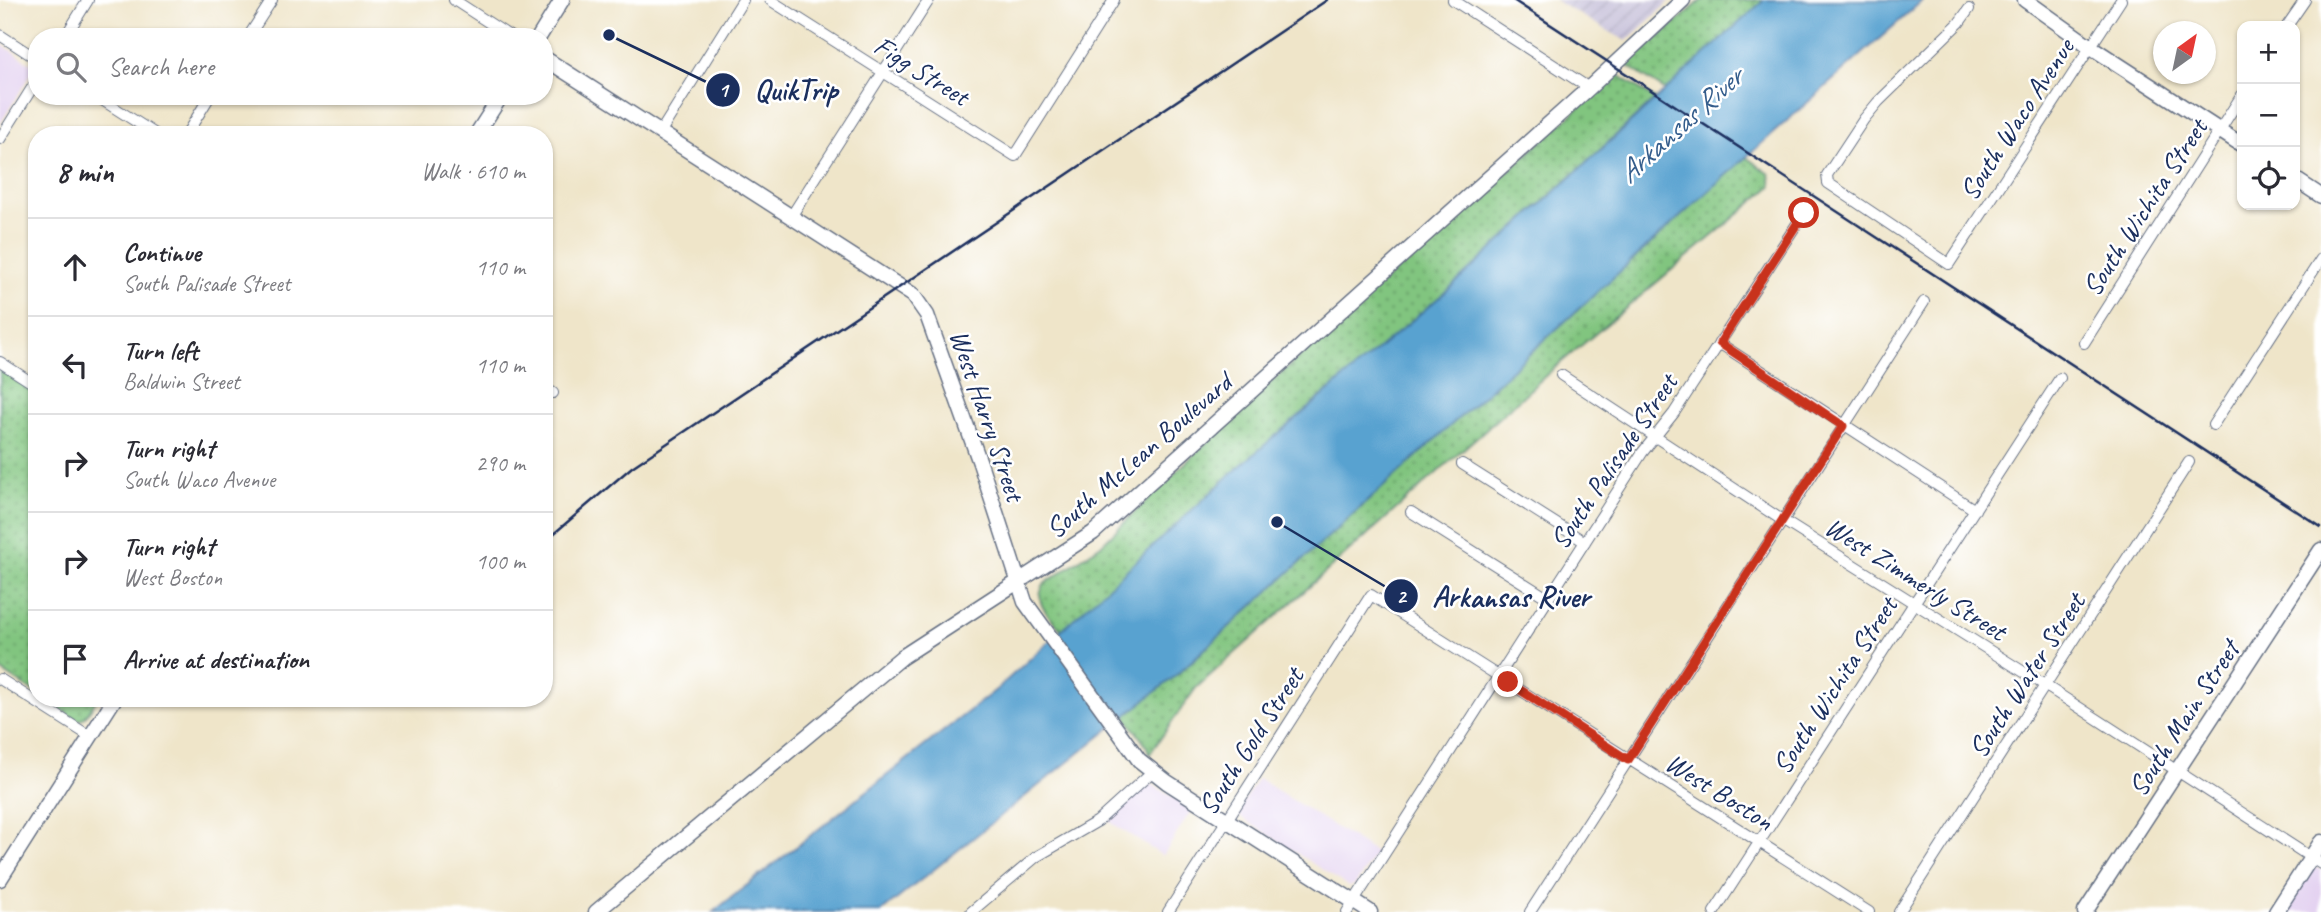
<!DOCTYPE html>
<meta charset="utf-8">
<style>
:root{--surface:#fff;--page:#f2f2f3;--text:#2b2b33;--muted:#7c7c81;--line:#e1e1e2}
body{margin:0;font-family:Caveat,sans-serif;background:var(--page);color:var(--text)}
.controls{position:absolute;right:21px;top:21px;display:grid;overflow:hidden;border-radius:14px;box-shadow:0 2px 5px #0004}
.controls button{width:63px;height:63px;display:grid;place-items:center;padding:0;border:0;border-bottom:2px solid var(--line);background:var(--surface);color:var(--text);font:35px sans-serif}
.compass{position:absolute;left:2153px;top:21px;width:63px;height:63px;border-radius:50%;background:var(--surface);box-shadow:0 2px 5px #0004;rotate:33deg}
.stop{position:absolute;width:21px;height:21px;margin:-16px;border:5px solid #c8321e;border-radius:50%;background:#fff}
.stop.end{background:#c8321e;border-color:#fff;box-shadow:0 2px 7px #0008}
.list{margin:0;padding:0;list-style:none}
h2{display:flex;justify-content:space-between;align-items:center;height:91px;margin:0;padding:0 28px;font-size:30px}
h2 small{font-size:23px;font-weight:400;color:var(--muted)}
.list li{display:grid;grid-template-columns:46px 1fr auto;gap:21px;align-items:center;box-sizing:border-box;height:98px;padding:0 28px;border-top:2px solid var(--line)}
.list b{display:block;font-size:26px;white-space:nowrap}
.list p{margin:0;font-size:23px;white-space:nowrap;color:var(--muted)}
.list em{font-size:23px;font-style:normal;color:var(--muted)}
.icon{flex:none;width:38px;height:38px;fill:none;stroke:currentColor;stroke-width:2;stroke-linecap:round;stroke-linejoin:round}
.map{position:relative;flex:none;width:2321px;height:912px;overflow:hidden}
.search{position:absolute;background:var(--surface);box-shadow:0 2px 5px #0004;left:28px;top:28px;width:525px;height:77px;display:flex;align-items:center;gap:18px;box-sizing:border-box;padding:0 24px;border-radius:28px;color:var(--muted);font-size:26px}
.panel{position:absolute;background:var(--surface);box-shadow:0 2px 5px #0004;left:28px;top:126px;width:525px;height:581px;border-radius:28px}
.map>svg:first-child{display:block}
</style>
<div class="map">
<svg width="2321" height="912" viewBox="0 0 2321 912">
<defs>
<pattern id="industrial-furrows" width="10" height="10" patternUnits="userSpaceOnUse" patternTransform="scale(1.75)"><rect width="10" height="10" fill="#c6c0d9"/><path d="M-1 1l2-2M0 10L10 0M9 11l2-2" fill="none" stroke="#aaa5bd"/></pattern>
<pattern id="grass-dots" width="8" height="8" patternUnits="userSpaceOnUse" patternTransform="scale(1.75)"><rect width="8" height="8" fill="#81c57f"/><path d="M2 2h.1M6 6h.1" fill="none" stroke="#69a06b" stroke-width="1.8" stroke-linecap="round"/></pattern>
</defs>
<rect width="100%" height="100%" fill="#fff"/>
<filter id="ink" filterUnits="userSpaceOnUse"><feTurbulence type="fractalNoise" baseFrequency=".0143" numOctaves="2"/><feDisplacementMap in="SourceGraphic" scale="14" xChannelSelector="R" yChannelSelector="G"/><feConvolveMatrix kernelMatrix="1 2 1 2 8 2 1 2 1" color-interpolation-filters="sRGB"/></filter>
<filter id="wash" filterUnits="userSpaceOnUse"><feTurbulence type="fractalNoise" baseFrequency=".00686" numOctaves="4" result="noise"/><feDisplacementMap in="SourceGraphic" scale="28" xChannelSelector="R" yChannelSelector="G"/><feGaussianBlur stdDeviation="1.57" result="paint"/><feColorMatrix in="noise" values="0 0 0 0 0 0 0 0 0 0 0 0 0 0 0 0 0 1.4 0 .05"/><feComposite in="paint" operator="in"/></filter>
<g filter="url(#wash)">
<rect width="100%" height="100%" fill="#efe5c9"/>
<path fill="#e4d3f1" d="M0,43L35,67L0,124Z
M1258,778L1376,853L1356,884L1349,887L1239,816L1237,813Z
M1151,784L1192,809L1163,856L1107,820L1146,785Z
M2314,867L2321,870V912H2280L2309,868Z"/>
<path fill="url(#industrial-furrows)" d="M1554,0H1671L1626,41Z"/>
<path fill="url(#grass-dots)" stroke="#4e7a6e" stroke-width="2" d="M1702,0H1764L1666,91L1626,65Z
M1617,74L1655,99L1449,289L1240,466L1062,631C1050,616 1032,604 1044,584L1101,545L1209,440L1222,426Z
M1746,157L1770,174L1772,186L1552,370L1196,688L1149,755L1147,747L1125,716L1175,676Z
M0,368L37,392V694L0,670Z
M43,698H98L85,717L80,720L75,719Z"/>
<path fill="#59a2d0" stroke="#3a6897" stroke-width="2" d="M1764,0H1923L1726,175L1175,676L881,912H713L997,689L1240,466L1449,289Z"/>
</g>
<g filter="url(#ink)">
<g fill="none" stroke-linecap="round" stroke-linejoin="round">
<g stroke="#656f83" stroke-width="12">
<path id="street" d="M454,0L511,37
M770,0L1015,156L1114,0
M1453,0L1589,88
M1969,9L1959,23L1878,102L1864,119L1827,175L1828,183L1949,264L2121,0
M2287,26L2305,0
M0,35L37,59
M65,37L88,0
M248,37L272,0
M96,96L157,135
M661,131L743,0
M186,135L210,96
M0,139L37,80
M792,215L929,0
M1719,343L1975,510
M2084,343L2242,95
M0,362L37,386
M1561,375L1782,520L2046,686L2321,864
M544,387L553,393
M2213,425L2321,259
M1462,464L1585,542
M1411,512L1549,599
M0,679L91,737
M971,912L1036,857L1098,821L1153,771
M1168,912L1371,595L1869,912
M1347,912L1642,453L1674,413L1804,213
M1530,912L1924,302
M1714,912L2060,378
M1899,912L2189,462"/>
</g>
<g stroke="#656f83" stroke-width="17">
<path id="secondary" d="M2025,0L2091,47L2242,145
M539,37L562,0
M544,58L913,295L927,315L980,463L1025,602L1139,760L1167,782L1370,912
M476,135L501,96
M2295,179L2321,196
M0,879L115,698
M596,912L902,657L1093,533L1589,88L1683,0
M2085,912L2321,550
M2276,912L2321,842"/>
</g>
<use href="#street" stroke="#fff" stroke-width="10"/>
<use href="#secondary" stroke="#fff" stroke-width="14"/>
<path stroke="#1b2f5e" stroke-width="2.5" d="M1513,0L2321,527
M544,542L632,467L1327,0"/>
</g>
</g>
<g fill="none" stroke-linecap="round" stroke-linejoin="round" filter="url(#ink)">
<path stroke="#c8321e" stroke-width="9" d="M1508,682L1628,760L1843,426L1720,343L1804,213"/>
</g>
<g text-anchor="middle" stroke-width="5" stroke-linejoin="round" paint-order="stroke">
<g font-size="28" fill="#1b2f5e" stroke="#fff">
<text transform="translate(922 70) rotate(32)" y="10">Figg Street</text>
<text transform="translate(2016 119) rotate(-57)" y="10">South Waco Avenue</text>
<text transform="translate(2144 207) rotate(-57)" y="10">South Wichita Street</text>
<text transform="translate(988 415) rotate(71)" y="10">West Harry Street</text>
<text transform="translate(1138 455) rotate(-41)" y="10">South McLean Boulevard</text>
<text transform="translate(1613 461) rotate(-56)" y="10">South Palisade Street</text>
<text transform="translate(1916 578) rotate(32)" y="10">West Zimmerly Street</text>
<text transform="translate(2026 675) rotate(-57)" y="10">South Water Street</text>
<text transform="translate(1834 685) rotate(-57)" y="10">South Wichita Street</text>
<text transform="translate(2183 718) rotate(-57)" y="10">South Main Street</text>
<text transform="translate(1250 741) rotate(-57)" y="10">South Gold Street</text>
<text transform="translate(1720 791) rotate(32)" y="10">West Boston</text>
</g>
<g font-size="30" font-style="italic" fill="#345d8c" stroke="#fff">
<text transform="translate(1680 125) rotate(-42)" y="10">Arkansas River</text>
</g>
</g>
<path fill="none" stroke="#1b2f5e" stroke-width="2.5" d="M609 35L723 90M1277 522L1401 596"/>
<g fill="#1b2f5e" stroke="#fff" stroke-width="2.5">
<circle cx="609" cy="35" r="7"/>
<circle cx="1277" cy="522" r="7"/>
<circle cx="723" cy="90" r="18"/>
<circle cx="1401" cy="596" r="18"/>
</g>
<g font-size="21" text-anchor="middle" font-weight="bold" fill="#fff">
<text x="723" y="97">1</text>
<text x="1401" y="603">2</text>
</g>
<g font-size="30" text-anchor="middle" font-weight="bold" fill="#1b2f5e" stroke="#fff" stroke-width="5" stroke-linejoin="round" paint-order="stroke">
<text x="796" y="100">QuikTrip</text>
<text x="1511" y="607">Arkansas River</text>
</g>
</svg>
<div class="controls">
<button>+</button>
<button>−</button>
<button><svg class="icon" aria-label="locate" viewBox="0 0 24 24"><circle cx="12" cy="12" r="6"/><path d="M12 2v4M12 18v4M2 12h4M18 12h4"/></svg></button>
</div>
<svg class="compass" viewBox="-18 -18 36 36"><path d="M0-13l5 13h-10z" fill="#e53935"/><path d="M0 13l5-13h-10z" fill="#7c7c81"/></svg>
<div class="stop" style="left:1804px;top:213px"></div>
<div class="stop end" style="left:1508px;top:682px"></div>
<div class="search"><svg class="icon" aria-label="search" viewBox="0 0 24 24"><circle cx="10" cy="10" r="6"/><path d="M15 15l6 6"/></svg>Search here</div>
<section class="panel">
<h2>8 min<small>Walk · 610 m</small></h2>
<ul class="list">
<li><svg class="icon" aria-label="ahead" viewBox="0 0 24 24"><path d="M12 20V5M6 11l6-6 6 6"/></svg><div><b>Continue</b><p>South Palisade Street</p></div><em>110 m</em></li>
<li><svg class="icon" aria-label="left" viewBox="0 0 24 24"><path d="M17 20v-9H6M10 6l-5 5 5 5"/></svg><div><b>Turn left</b><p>Baldwin Street</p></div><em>110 m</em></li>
<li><svg class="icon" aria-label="right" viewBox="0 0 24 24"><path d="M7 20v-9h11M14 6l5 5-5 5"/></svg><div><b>Turn right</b><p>South Waco Avenue</p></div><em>290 m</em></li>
<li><svg class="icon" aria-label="right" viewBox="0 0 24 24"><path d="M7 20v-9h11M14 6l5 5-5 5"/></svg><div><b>Turn right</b><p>West Boston</p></div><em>100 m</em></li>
<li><svg class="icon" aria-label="arrive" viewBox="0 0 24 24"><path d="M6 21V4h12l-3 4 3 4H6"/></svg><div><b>Arrive at destination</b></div></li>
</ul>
</section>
</div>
